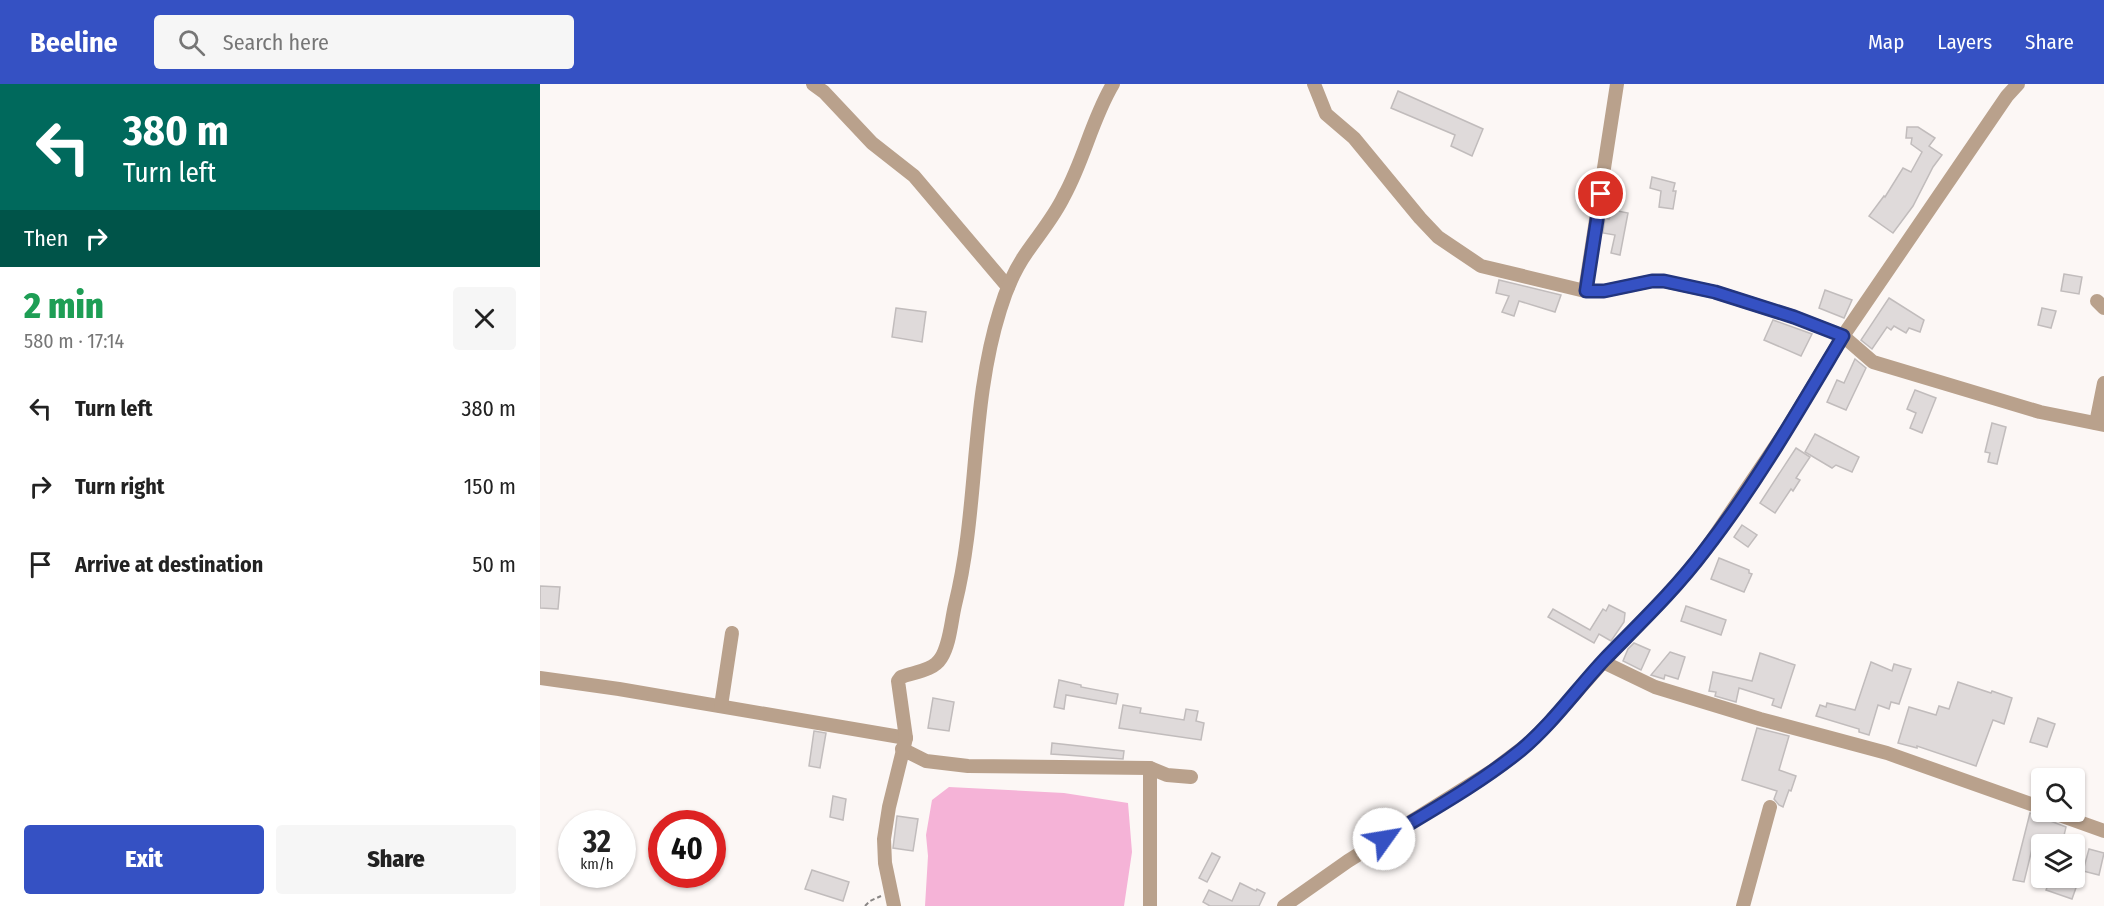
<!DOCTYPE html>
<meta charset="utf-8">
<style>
:root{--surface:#fff;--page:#f6f6f6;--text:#222;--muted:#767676;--accent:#3551c3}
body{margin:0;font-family:"Fira Sans Condensed",sans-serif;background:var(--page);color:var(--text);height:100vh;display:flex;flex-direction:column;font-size:22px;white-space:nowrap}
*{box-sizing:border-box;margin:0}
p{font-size:20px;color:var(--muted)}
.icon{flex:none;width:33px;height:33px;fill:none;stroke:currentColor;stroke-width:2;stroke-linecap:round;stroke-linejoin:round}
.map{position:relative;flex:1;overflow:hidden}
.sheet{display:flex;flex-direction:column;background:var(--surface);width:540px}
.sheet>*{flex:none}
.hud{background:#00695c;color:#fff;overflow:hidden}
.tools{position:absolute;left:1491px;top:684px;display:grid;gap:12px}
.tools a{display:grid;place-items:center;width:54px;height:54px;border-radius:6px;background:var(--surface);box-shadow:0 2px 4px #0004;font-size:30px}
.speed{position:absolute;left:18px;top:726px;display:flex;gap:12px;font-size:30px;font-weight:700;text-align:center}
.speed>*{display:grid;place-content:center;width:78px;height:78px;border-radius:50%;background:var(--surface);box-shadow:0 2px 4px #0004;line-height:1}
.speed small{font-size:15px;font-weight:400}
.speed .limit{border:9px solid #d22;background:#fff;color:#111}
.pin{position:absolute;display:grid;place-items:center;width:51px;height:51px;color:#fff;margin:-26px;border:3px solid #fff;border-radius:50%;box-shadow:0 2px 6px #0007}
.me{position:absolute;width:66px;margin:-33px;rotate:58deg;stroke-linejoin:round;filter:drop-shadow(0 0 4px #0008)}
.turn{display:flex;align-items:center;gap:21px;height:126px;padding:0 24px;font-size:27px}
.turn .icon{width:78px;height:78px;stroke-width:2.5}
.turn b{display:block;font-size:42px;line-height:51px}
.then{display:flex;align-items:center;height:57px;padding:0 24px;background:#0003;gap:12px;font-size:22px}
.round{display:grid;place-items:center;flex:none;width:63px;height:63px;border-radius:6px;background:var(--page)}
.summary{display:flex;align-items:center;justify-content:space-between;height:102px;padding:0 24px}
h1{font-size:36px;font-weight:800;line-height:45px;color:#1e9e55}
.button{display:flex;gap:12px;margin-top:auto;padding:12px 24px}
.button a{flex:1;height:69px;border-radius:6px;background:var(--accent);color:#fff;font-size:24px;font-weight:800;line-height:69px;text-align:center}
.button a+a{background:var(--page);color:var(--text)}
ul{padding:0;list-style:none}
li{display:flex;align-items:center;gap:18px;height:78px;padding:0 24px}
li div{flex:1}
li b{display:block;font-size:22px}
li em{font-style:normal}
header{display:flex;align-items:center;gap:36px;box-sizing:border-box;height:84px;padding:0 30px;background:var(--accent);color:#fff}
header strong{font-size:28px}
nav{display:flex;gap:33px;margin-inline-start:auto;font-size:21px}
.search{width:420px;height:54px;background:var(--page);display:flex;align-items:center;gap:15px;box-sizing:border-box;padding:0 21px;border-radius:6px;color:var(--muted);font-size:22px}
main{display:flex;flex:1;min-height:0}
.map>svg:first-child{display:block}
</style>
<header>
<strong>Beeline</strong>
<div class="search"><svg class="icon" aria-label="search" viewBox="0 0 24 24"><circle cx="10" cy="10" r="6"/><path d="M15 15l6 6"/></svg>Search here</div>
<nav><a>Map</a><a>Layers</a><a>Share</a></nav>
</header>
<main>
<section class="sheet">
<div class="hud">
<div class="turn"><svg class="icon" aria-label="left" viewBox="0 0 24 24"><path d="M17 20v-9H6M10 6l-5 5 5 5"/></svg><div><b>380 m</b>Turn left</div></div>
<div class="then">Then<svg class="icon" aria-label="right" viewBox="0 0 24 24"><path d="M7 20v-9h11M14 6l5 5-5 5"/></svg></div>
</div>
<div class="summary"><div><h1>2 min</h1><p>580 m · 17:14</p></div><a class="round"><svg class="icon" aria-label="close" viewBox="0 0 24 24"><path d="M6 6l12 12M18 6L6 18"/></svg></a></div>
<ul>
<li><svg class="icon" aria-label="left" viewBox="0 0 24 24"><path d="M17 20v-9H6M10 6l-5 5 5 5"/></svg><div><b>Turn left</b></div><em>380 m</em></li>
<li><svg class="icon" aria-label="right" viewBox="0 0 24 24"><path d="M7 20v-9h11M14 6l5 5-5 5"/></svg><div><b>Turn right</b></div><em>150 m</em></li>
<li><svg class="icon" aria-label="arrive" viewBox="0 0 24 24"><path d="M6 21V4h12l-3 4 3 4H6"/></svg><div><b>Arrive at destination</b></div><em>50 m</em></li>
</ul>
<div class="button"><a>Exit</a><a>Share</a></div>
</section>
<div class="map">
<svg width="1564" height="822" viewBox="0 0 1564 822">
<rect width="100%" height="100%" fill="#fcf7f5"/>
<polygon fill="#f5b3d7" points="409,703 524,709 588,719 592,768 584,822 385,822 388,772 386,751 392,716"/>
<g fill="#dfdada" stroke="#c1bcbc" stroke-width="1.5">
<polygon points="858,7 943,45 932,72 911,62 915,51 851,24"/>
<polygon points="1367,43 1378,43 1395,54 1389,62 1402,71 1393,83 1373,122 1353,149 1329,132 1344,112 1345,113 1363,84 1371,88 1382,68 1371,60 1372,54 1366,54"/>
<polygon points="1112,93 1135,99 1133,107 1136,107 1133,125 1119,123 1121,107 1110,104"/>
<polygon points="1073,126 1088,129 1080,171 1071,169 1075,151 1063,149 1065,134 1069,135"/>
<polygon points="1524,190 1542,193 1539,210 1521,207"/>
<polygon points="959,196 1021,211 1015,228 979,217 974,232 962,228 969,212 956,209"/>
<polygon points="1285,206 1312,216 1304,234 1279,224"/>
<polygon points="1349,214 1384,236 1380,248 1369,244 1366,249 1354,242 1351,246 1347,243 1332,265 1321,256"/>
<polygon points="356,224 386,228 382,258 352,253"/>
<polygon points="1502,224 1516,227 1511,244 1498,241"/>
<polygon points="1233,236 1272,250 1261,272 1224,256"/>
<polygon points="1315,275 1326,284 1306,326 1287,318 1297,296 1304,299"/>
<polygon points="1375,306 1396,314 1382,349 1370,344 1376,329 1367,325"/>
<polygon points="1452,339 1466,343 1457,380 1448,378 1450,369 1445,368"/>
<polygon points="1275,350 1319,373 1312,388 1296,381 1292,384 1265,368"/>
<polygon points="1256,364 1270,373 1256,394 1260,396 1253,407 1251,405 1235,429 1220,419"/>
<polygon points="1202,441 1217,451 1208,463 1194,453"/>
<polygon points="1179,474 1209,486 1209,489 1212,490 1204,508 1171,495"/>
<polygon points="0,502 20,503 18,525 0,524"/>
<polygon points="1069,521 1085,529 1084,538 1071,557 1059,550 1054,559 1008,533 1013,525 1050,546 1063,525 1066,527"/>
<polygon points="1146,522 1186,536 1181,551 1141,537"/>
<polygon points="1094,559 1110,566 1101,586 1083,577 1088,565"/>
<polygon points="1130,568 1145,573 1138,595 1125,591 1124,595 1111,591"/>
<polygon points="1220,569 1255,581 1241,624 1232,621 1234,615 1199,604 1196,618 1175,612 1176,608 1169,607 1173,588 1212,597"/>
<polygon points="1331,578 1352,587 1354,580 1371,585 1359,620 1351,618 1349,625 1338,621 1329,651 1319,648 1319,645 1276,632 1280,621 1286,623 1287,619 1315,626"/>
<polygon points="519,596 541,601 541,603 578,610 576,620 526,611 524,625 514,623"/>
<polygon points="1418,598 1451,609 1452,607 1472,614 1464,640 1453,636 1436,682 1377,662 1377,664 1358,659 1369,623 1396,631 1399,622 1409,625"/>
<polygon points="393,614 414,618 409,647 388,644"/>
<polygon points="583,621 601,624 600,629 644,636 646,625 658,627 656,637 664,639 661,656 579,644"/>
<polygon points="1498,634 1515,640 1507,663 1490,658"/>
<polygon points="1217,644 1249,652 1239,686 1256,692 1251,707 1249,706 1243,723 1239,721 1234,715 1237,707 1202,696"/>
<polygon points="274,647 286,649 280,684 269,682"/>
<polygon points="512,659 584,667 583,675 511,670"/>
<polygon points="293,712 306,715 303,736 290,733"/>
<polygon points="1490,729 1504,733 1508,736 1526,743 1522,760 1502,760 1502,767 1492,765 1484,798 1473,796"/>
<polygon points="357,732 378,735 373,767 353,764"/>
<polygon points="1549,765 1564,769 1559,791 1543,787"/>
<polygon points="672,769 680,773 667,798 659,794"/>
<polygon points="272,786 309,798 303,817 265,805"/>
<polygon points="1511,794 1537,801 1532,815 1506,806"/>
<polygon points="700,799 716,807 717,805 725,809 719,822 670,822 663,818 669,806 692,817"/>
</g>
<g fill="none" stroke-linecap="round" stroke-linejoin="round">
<polyline stroke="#898685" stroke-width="2" stroke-dasharray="4.5 3" stroke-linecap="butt" points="325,822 330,817 341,812"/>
<g stroke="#b9a18c" stroke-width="14">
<polyline points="273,0 284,8 332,59 374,92 468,203"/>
<polyline points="774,0 786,30 814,54 880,134 898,153 941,182 1045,207 1064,207 1112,197 1123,197 1175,208 1254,233 1303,252 1333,278 1500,328 1564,341"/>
<polyline points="1045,207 1077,0"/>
<polyline points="1557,217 1564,224"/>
<polyline points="1556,339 1564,299"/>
<polyline points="1063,578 1115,603 1220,635 1347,669 1502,724"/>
<polyline points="0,594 79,605 366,654"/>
<polyline points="181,622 192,549"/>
<polyline points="362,665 386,677 428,682 610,684 627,691 651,693"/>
<polyline points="610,684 610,822"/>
<polyline points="1511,728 1564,747"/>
<path d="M354,822l-9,-43 -1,-24 5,-32 17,-69 -8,-57 3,-4c13,-5 32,-6 40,-19 9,-14 10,-36 14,-53 24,-96 15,-200 45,-295 6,-20 15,-41 27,-58 13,-19 27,-35 37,-56 20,-36 28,-77 49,-112"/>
<polyline points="744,822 808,777 952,687 989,659 1010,638 1063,578 1134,504 1166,465 1245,348 1303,252 1467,12 1478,0"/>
<polyline points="1203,822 1230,723"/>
</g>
</g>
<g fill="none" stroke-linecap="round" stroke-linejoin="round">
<g stroke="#22357f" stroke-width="15">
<path id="route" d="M844,755c46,-28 95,-55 137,-89 31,-26 55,-60 83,-90 35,-36 71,-70 101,-110 52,-67 95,-142 138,-214l-49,-19 -79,-25 -51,-11h-12l-48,10h-18l15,-97"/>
</g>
<use href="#route" stroke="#3551c3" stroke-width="10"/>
</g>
</svg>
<div class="tools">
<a><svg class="icon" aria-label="search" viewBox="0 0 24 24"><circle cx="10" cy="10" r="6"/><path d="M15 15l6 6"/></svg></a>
<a><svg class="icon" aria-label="layers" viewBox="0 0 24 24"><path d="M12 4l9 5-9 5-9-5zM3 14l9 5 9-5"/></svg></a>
</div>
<div class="speed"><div>32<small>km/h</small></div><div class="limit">40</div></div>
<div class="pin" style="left:1061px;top:110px;background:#d93025"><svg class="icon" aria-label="arrive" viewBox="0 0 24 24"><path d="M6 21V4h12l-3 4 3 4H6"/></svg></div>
<svg class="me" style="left:844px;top:755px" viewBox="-20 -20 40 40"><circle r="19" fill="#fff"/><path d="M0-13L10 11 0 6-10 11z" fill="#3551c3"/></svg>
</div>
</main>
